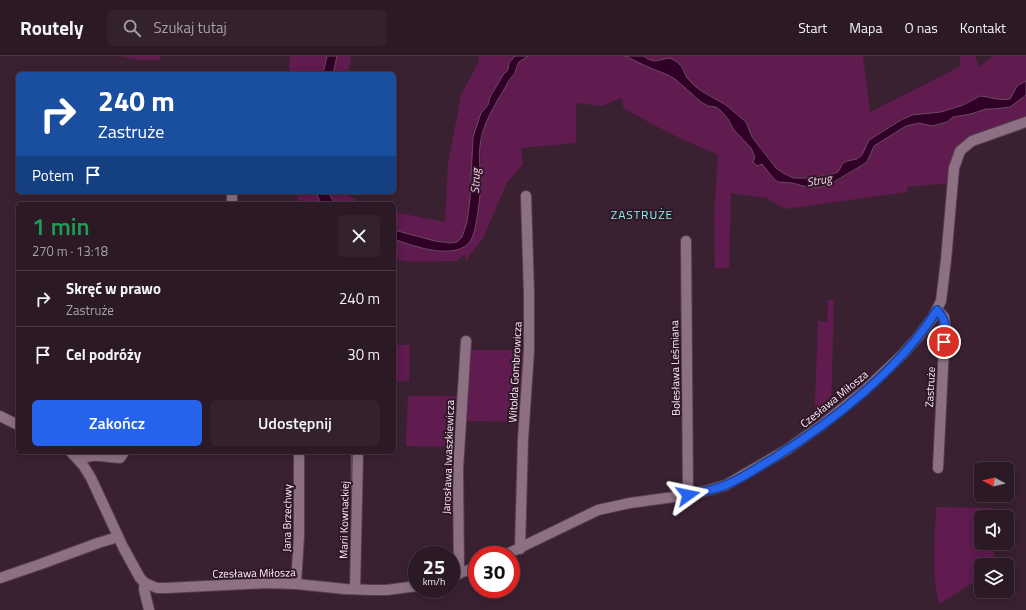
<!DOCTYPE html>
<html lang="pl">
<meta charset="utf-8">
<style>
:root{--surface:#2b1926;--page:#33222e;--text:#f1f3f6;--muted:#a6a0a7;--line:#473843;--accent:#2563eb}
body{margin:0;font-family:"Titillium Web",sans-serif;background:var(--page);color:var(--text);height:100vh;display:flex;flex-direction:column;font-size:15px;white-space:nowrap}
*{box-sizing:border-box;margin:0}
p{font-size:13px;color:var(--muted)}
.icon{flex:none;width:22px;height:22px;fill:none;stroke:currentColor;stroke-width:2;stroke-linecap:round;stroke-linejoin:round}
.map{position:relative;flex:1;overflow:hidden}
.side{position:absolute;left:16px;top:146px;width:380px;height:252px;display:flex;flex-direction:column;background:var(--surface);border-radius:6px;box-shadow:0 2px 10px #0003,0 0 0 1px var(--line)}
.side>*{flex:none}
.hud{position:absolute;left:16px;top:16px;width:380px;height:122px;border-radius:6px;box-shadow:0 2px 10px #0003,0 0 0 1px var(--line);background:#1a4fa0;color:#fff;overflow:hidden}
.needle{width:26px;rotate:277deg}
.tools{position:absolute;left:974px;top:406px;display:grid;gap:8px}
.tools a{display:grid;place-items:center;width:40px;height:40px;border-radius:6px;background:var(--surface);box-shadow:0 2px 10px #0003,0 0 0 1px var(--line);font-size:20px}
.speed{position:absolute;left:408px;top:490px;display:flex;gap:8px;font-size:20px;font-weight:700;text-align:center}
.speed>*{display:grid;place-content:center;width:52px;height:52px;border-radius:50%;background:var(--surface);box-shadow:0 2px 10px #0003,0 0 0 1px var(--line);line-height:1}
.speed small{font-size:10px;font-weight:400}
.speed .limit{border:6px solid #d22;background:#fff;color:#111}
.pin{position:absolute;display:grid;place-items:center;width:34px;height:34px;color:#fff;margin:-17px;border:2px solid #fff;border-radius:50%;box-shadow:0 1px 4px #0007}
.me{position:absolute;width:44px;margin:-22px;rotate:78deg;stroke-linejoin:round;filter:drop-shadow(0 0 3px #0008)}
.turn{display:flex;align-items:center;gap:14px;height:84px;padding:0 16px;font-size:18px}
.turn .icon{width:52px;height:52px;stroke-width:2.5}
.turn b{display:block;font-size:28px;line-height:34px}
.then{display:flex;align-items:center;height:38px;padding:0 16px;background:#0003;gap:8px;font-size:15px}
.round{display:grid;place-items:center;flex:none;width:42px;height:42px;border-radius:6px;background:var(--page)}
.head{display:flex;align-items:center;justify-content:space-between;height:68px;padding:0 16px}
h1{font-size:24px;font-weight:600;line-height:30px;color:#1e9e55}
.button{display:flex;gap:8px;margin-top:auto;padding:8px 16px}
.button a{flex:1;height:46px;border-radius:6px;background:var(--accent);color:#fff;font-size:16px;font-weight:600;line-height:46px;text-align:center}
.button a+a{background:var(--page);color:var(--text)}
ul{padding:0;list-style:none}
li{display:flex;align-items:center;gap:12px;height:56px;padding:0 16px;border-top:1px solid var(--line)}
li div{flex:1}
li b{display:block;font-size:15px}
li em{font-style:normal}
header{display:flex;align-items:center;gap:24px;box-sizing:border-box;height:56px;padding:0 20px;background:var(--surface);border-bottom:1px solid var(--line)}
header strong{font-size:19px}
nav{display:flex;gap:22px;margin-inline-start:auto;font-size:14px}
.search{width:280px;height:36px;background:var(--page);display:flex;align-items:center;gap:10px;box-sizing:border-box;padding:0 14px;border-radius:6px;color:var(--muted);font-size:15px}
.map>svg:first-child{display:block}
</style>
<header>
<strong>Routely</strong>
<div class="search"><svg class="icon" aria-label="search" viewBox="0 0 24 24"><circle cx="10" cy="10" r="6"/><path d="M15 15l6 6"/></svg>Szukaj tutaj</div>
<nav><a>Start</a><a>Mapa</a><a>O nas</a><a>Kontakt</a></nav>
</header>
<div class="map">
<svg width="1026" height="554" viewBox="0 0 1026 554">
<rect width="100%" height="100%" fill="#392132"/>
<g fill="#601b4f">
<polygon points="120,0 162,0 158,4 141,4"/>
<polygon points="290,0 327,0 323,18 289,18"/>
<polygon points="337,0 351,0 348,18 333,18"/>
<polygon points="479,0 515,0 509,7 508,14 503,19 490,41 488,49 483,56 473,81 470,143 467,166 462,181 457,186 450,187 435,185 394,174 394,156 445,166 448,108 461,39 479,5"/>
<path d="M528,0h97l23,11 20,8 7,4 26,23 7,4 8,1 5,4 7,8 2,6 22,23 3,9 13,14 6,8 30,8 7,1 16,-2 16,-8 24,-16 7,-16 32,-20 13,-3 13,3 15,-4 6,-5 18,-3 15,-5h7l17,-2 16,-12v24l-67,28 -6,8 -3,28 -43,4 1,5 -123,17 -19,-11 -35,-5 -2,75h-14l-1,-53 4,-60c-31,-13 -60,-27 -89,-44l-5,-2 -3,-11 -20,8 -25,-3v40l-55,5 2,16 -16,19 -24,55 -17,22 -1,-6 -8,7 -44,1 -19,-3v-20l29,9 31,3 9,-4 7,-6 4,-8 5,-31 2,-20 -1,-35 6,-25 20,-37 9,-13 4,-10z"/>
<path d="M644,0h219l7,56 91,-46 -2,-10h16l4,11 15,-11h32v25c-9,4 -11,11 -16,18l-7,1 -11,-1 -6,-2 -11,1 -12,7 -22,7 -29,3 -11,4 -32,21 -7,15 -5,4 -14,4 -5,9 -8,3 -24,3h-13l-10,-5 -7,-5 -24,-31 -7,-15 -27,-22 -22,-13 -9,-9 -5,-11c-6,-2 -12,-6 -19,-7 -8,-3 -9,4 -19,-4z"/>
<polygon points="296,136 316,136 321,148 299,148"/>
<polygon points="328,136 343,136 363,148 335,148"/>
<polygon points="828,244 834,244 831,354 814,367 818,265 827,266"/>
<polygon points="394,289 410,289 409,325 394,326"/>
<polygon points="469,294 528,294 524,366 466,365"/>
<polygon points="408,340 461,340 457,391 406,390"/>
<path d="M936,451l57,1 -1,9h-11v26h12l2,22h-14v13l-42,26c-8,-31 -4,-65 -3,-97z"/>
</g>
<g fill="#310026" stroke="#6e4865">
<polygon points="327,0 337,0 333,18 323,18"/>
<path d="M515,0h13l-9,6c-2,3 -3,7 -4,11 -3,4 -7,8 -9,13 -11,19 -24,38 -26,60 -2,13 1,25 1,37 -1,13 -4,46 -10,57 -13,22 -59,6 -77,-1v-9l41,11 15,2 7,-1 5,-5 5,-15 3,-23 3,-62 8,-24 7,-8 2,-8 13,-22 5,-5 1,-7z"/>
<path d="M625,0h19l4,3 6,2 16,-3 7,4 5,5 5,11 9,9 7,5 23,13 20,17 6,15 24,31 7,5 10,5h13l24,-3 8,-3 5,-9 4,-2 10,-2 5,-4 7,-15 32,-20 11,-5 29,-3 22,-7 17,-9c11,1 19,5 30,3l7,-13 9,-5v14l-16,12 -17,2h-7l-15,5 -18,3 -6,5 -15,4 -13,-3 -13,3 -32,20 -7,16 -3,2 -37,22 -16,2 -19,-5 -14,-1 -4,-3 -12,-15 -5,2 -4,-4 2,-5 -4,-9 -17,-18 -6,-11 -7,-8 -5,-4 -8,-1 -7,-4 -26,-23 -7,-4 -20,-8z"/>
<polygon points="316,136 328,136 335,148 321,148"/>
</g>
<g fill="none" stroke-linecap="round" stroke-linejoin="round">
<polyline stroke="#6e4865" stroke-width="2.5" points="352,453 352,396"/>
<g stroke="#55404f" stroke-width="12">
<g id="minor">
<polyline points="232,148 232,136"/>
<polyline points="686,185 688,439"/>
<polyline points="937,254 944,261 945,270 938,412"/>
<polyline points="0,360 18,369"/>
<polyline points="71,396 83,409 91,422 123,491 140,522 145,527 157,532 166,532 267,527 296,528 345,533 372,534 387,534 417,530"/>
<path d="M79,404c12,-8 27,-2 41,-2l4,-6"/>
<polyline points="520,493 523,383 529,295 529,238 526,140"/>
<polyline points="505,499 598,454 630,447 688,439 709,434 726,429 788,393 823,368 864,335 902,299 918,281 933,261 941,245 946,204 954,112 960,95 972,85 1026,66"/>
<polyline points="459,518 458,413 466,285"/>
<polyline points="451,520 477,511"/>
<polyline points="0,522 41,508 98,487 118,481"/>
<polyline points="145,527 144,533 149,554"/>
<polyline points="296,528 299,480 299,396"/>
<polyline points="355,533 358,396"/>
</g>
</g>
<use href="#minor" stroke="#8e7084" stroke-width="10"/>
</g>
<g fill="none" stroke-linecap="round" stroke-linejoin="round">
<g stroke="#184099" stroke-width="10">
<path id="route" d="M688,439c13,-3 26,-5 38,-10 17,-7 32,-18 48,-27 58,-36 126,-89 163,-148 10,11 8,17 7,32"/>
</g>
<use href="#route" stroke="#2563eb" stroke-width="7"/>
</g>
<g text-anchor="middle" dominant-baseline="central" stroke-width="4" stroke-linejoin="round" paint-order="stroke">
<g font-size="11" fill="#fef0f9" stroke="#2f1728">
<text transform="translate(675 312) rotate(-91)">Bolesława Leśmiana</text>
<text transform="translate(515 316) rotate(-87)">Witolda Gombrowicza</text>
<text transform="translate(930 331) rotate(-87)">Zastruże</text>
<text transform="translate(834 343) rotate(-39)">Czesława Miłosza</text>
<text transform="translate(448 401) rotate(-88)">Jarosława Iwaszkiewicza</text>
<text transform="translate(287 462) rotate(-89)">Jana Brzechwy</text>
<text transform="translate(344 464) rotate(-89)">Marii Kownackiej</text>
<text transform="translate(254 517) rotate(-1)">Czesława Miłosza</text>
</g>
<g font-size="12" font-style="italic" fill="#f8cdea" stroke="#2f1728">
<text transform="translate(819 124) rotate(-10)">Strug</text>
<text transform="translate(475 125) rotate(-88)">Strug</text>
</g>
<g font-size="12" letter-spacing="1" fill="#88f3ea" stroke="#2f1728">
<text x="642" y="158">ZASTRUŻE</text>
</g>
</g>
</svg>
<div class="tools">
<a><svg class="needle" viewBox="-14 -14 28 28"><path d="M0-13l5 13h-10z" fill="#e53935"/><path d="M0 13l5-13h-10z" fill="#a6a0a7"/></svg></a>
<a><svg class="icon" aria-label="sound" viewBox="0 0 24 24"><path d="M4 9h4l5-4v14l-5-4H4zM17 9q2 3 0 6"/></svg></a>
<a><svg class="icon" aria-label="layers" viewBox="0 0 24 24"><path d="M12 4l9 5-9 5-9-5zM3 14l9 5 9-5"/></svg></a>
</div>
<div class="speed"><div>25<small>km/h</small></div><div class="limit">30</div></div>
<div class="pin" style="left:944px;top:286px;background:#d93025"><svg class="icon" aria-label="arrive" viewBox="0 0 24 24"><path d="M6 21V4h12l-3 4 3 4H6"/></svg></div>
<svg class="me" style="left:688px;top:439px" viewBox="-20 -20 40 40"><path d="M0-17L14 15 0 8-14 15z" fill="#2563eb" stroke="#fff" stroke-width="4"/></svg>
<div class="hud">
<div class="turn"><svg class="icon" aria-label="right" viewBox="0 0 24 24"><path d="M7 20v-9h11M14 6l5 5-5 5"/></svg><div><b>240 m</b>Zastruże</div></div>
<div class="then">Potem<svg class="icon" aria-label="arrive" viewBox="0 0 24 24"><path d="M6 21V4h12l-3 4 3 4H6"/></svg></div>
</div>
<section class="side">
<div class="head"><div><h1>1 min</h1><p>270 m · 13:18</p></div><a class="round"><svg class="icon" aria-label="close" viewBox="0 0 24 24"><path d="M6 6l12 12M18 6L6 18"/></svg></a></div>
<ul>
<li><svg class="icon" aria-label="right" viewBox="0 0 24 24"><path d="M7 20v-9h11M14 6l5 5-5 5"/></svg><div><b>Skręć w prawo</b><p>Zastruże</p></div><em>240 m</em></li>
<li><svg class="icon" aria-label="arrive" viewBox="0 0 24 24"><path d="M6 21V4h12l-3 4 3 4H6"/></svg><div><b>Cel podróży</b></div><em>30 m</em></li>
</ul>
<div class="button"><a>Zakończ</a><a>Udostępnij</a></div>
</section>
</div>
